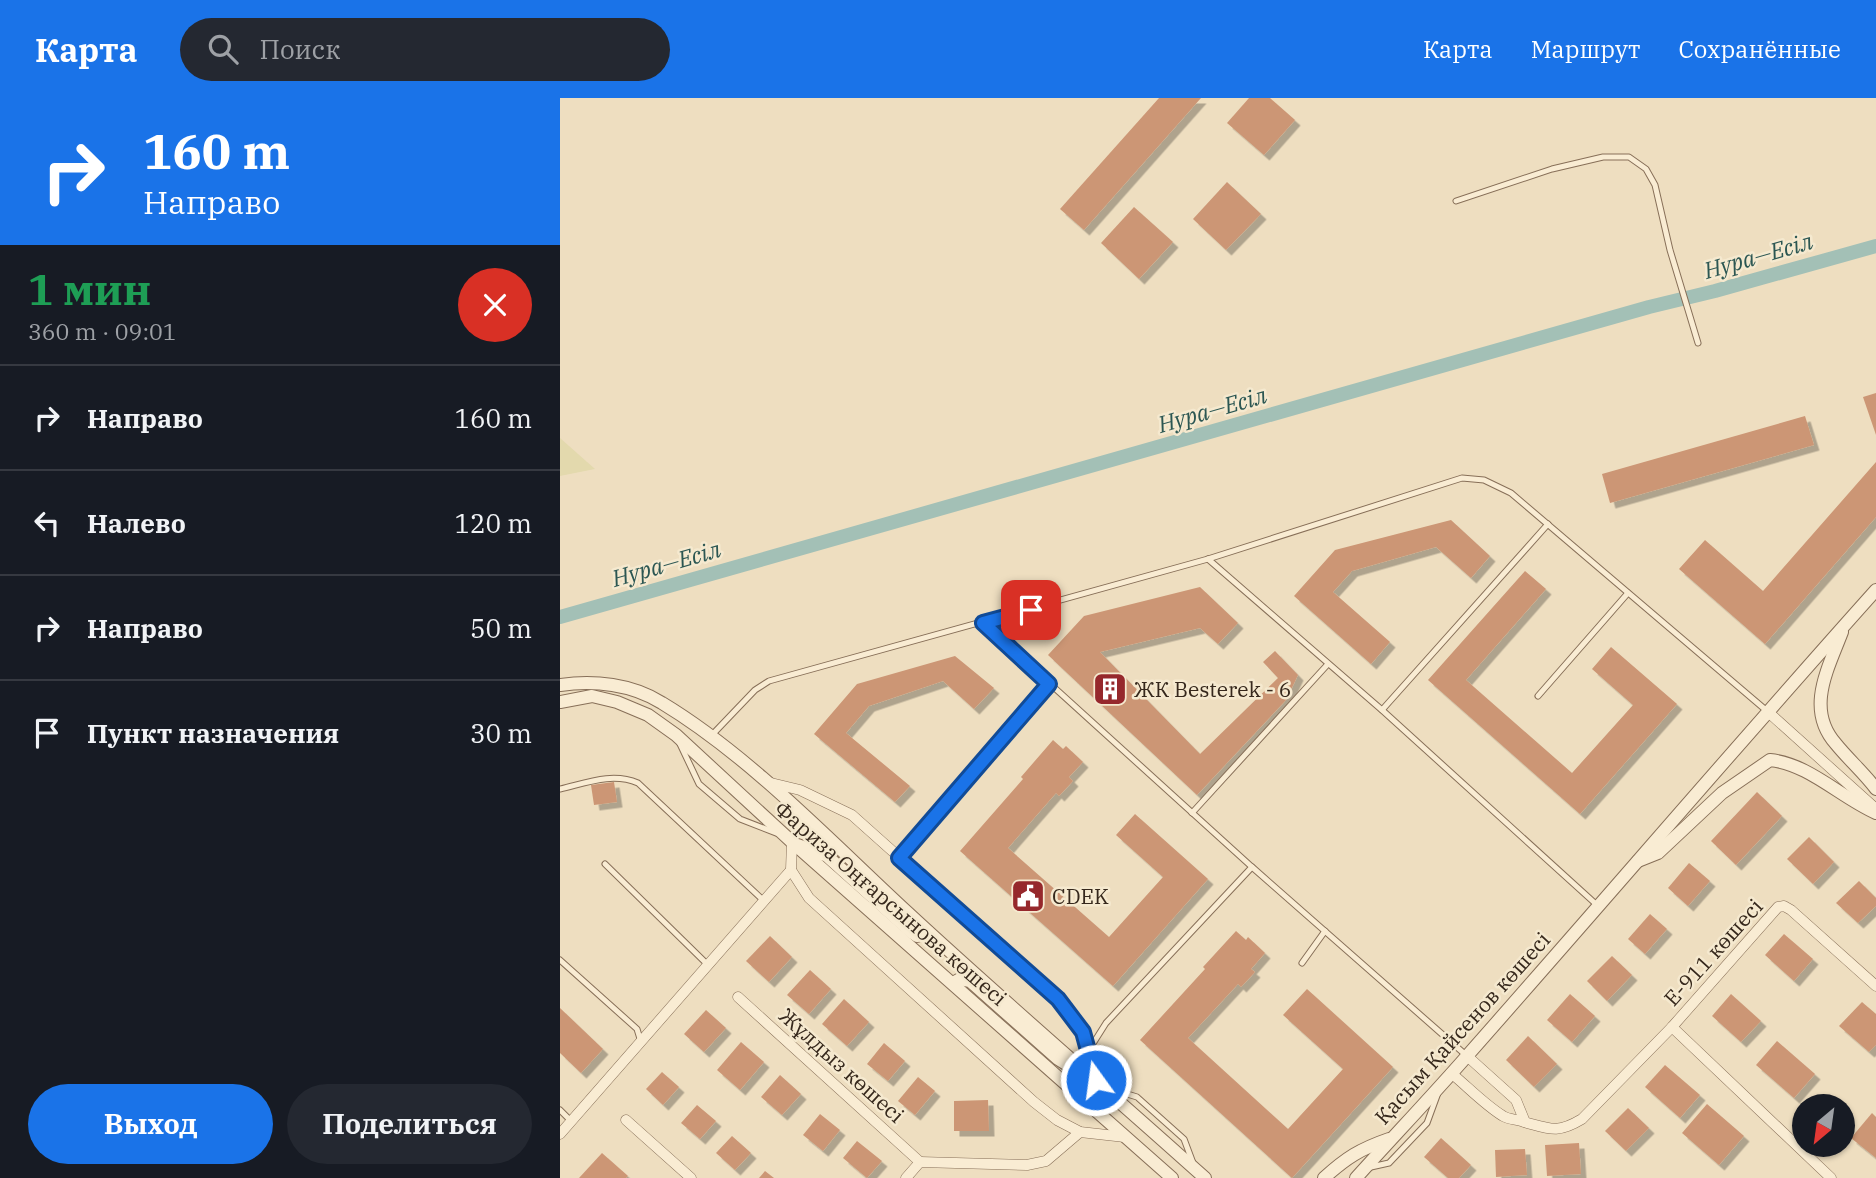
<!DOCTYPE html>
<html lang="ru">
<meta charset="utf-8">
<style>
:root{--surface:#171b24;--page:#242831;--text:#f1f3f6;--muted:#9ea1a6;--line:#363941;--accent:#1a73e8}
body{margin:0;font-family:"IBM Plex Serif",serif;background:var(--page);color:var(--text);height:100vh;display:flex;flex-direction:column;font-size:26px;white-space:nowrap}
*{box-sizing:border-box;margin:0}
p{font-size:23px;color:var(--muted)}
.icon{flex:none;width:38px;height:38px;fill:none;stroke:currentColor;stroke-width:2;stroke-linecap:round;stroke-linejoin:round}
.map{position:relative;flex:1;overflow:hidden}
.panel{display:flex;flex-direction:column;background:var(--surface);width:560px}
.panel>*{flex:none}
.guide{background:#1a73e8;color:#fff;overflow:hidden}
.needle{width:46px;rotate:209deg}
.controls{position:absolute;left:1232px;top:996px;display:grid;gap:14px}
.controls a{display:grid;place-items:center;width:63px;height:63px;border-radius:50%;background:var(--surface);box-shadow:0 2px 5px #0004;font-size:35px}
.pin{position:absolute;display:grid;place-items:center;width:60px;height:60px;color:#fff;margin:-30px;border-radius:14px;box-shadow:0 4px 10px #0006}
.me{position:absolute;width:77px;margin:-38px;rotate:346deg;stroke-linejoin:round;filter:drop-shadow(0 0 5px #0008)}
.turn{display:flex;align-items:center;gap:24px;height:147px;padding:0 28px;font-size:32px}
.turn .icon{width:91px;height:91px;stroke-width:2.5}
.turn b{display:block;font-size:49px;line-height:60px}
.round{display:grid;place-items:center;flex:none;width:74px;height:74px;border-radius:37px;background:var(--page)}
.overview{display:flex;align-items:center;justify-content:space-between;height:119px;padding:0 28px}
h1{font-size:42px;font-weight:700;line-height:52px;color:#1e9e55}
.cta{display:flex;gap:14px;margin-top:auto;padding:14px 28px}
.cta a{flex:1;height:80px;border-radius:42px;background:var(--accent);color:#fff;font-size:28px;font-weight:700;line-height:80px;text-align:center}
.cta a+a{background:var(--page);color:var(--text)}
ul{padding:0;list-style:none}
li{display:flex;align-items:center;gap:21px;height:105px;padding:0 28px;border-top:2px solid var(--line)}
li div{flex:1}
li b{display:block;font-size:26px}
li em{font-style:normal}
header{display:flex;align-items:center;gap:42px;box-sizing:border-box;height:98px;padding:0 35px;background:var(--accent);color:#fff}
header strong{font-size:33px}
nav{display:flex;gap:38px;margin-inline-start:auto;font-size:24px}
.search{width:490px;height:63px;background:var(--page);display:flex;align-items:center;gap:18px;box-sizing:border-box;padding:0 24px;border-radius:38px;color:var(--muted);font-size:26px}
main{display:flex;flex:1;min-height:0}
.map>svg:first-child{display:block}
</style>
<header>
<strong>Карта</strong>
<div class="search"><svg class="icon" aria-label="search" viewBox="0 0 24 24"><circle cx="10" cy="10" r="6"/><path d="M15 15l6 6"/></svg>Поиск</div>
<nav><a>Карта</a><a>Маршрут</a><a>Сохранённые</a></nav>
</header>
<main>
<section class="panel">
<div class="guide">
<div class="turn"><svg class="icon" aria-label="right" viewBox="0 0 24 24"><path d="M7 20v-9h11M14 6l5 5-5 5"/></svg><div><b>160 m</b>Направо</div></div>
</div>
<div class="overview"><div><h1>1 мин</h1><p>360 m · 09:01</p></div><a class="round" style="background:#d93025;color:#fff"><svg class="icon" aria-label="close" viewBox="0 0 24 24"><path d="M6 6l12 12M18 6L6 18"/></svg></a></div>
<ul>
<li><svg class="icon" aria-label="right" viewBox="0 0 24 24"><path d="M7 20v-9h11M14 6l5 5-5 5"/></svg><div><b>Направо</b></div><em>160 m</em></li>
<li><svg class="icon" aria-label="left" viewBox="0 0 24 24"><path d="M17 20v-9H6M10 6l-5 5 5 5"/></svg><div><b>Налево</b></div><em>120 m</em></li>
<li><svg class="icon" aria-label="right" viewBox="0 0 24 24"><path d="M7 20v-9h11M14 6l5 5-5 5"/></svg><div><b>Направо</b></div><em>50 m</em></li>
<li><svg class="icon" aria-label="arrive" viewBox="0 0 24 24"><path d="M6 21V4h12l-3 4 3 4H6"/></svg><div><b>Пункт назначения</b></div><em>30 m</em></li>
</ul>
<div class="cta"><a>Выход</a><a>Поделиться</a></div>
</section>
<div class="map">
<svg width="1316" height="1080" viewBox="0 0 1316 1080">
<defs>
<filter id="shadow"><feDropShadow dx="5.5" dy="5.5" stdDeviation="0" flood-color="#0004"/></filter>
</defs>
<rect width="100%" height="100%" fill="#eedec0"/>
<polygon fill="#e3d9ad" points="0,340 35,371 0,378"/>
<g fill="none" stroke-linecap="round" stroke-linejoin="round">
<polyline stroke="#a3c0b6" stroke-width="14" points="0,519 1089,209 1155,193 1316,148"/>
</g>
<g fill="#cc9675" filter="url(#shadow)">
<polygon points="599,0 641,0 524,132 500,111"/>
<polygon points="689,0 710,0 735,22 704,57 667,25"/>
<polygon points="667,84 701,116 666,152 633,121"/>
<polygon points="574,109 613,144 579,181 541,145"/>
<polygon points="1316,295 1316,337 1303,299"/>
<polygon points="1245,318 1254,347 1050,405 1042,376"/>
<polygon points="1316,364 1316,419 1205,546 1119,471 1145,442 1203,493"/>
<polygon points="891,422 930,458 911,480 876,449 792,473 773,494 830,544 811,566 734,498 775,452"/>
<polygon points="965,473 986,491 906,582 1012,675 1073,607 1032,571 1051,549 1117,606 1020,716 868,582"/>
<polygon points="640,489 678,525 658,546 640,530 540,554 640,656 718,580 703,564 715,553 738,577 726,602 637,697 488,557 524,518"/>
<polygon points="395,558 434,590 414,611 383,583 309,608 286,635 350,688 335,704 254,636 297,586"/>
<polygon points="493,642 503,651 506,648 523,664 509,679 513,683 499,698 496,695 448,750 549,839 603,779 556,737 575,716 648,781 553,888 400,753 463,681 461,679"/>
<polygon points="54,684 57,704 34,707 31,687"/>
<polygon points="1197,694 1222,718 1176,767 1151,743"/>
<polygon points="1249,739 1274,764 1253,786 1227,761"/>
<polygon points="1129,765 1150,783 1128,808 1108,790"/>
<polygon points="1299,783 1316,800 1316,808 1298,825 1276,805"/>
<polygon points="1090,816 1107,831 1085,856 1068,841"/>
<polygon points="676,833 686,842 688,839 705,855 691,871 695,874 681,889 678,886 628,940 728,1031 783,971 723,917 747,891 833,969 732,1080 580,942 645,871 643,869"/>
<polygon points="1224,836 1253,861 1234,883 1205,857"/>
<polygon points="210,838 232,859 209,884 186,863"/>
<polygon points="1052,858 1072,877 1047,903 1027,883"/>
<polygon points="250,872 271,891 249,916 227,897"/>
<polygon points="1010,896 1035,918 1012,944 987,922"/>
<polygon points="1171,896 1201,923 1181,944 1152,918"/>
<polygon points="284,901 309,924 287,948 262,926"/>
<polygon points="1302,904 1316,916 1316,947 1309,954 1279,928"/>
<polygon points="0,910 43,951 21,975 0,955"/>
<polygon points="146,912 166,930 144,954 124,936"/>
<polygon points="968,938 997,966 974,989 946,962"/>
<polygon points="1217,943 1255,976 1234,1000 1196,967"/>
<polygon points="181,944 204,964 180,992 157,972"/>
<polygon points="324,945 345,963 328,983 307,966"/>
<polygon points="1105,967 1140,997 1120,1020 1085,989"/>
<polygon points="102,974 119,989 103,1007 86,991"/>
<polygon points="220,977 241,996 222,1017 201,999"/>
<polygon points="358,979 375,993 355,1017 338,1003"/>
<polygon points="428,1002 429,1033 394,1033 394,1003"/>
<polygon points="1147,1006 1184,1038 1159,1067 1122,1035"/>
<polygon points="137,1007 156,1023 140,1041 121,1025"/>
<polygon points="1068,1010 1089,1030 1066,1053 1045,1033"/>
<polygon points="1312,1015 1316,1019 1316,1060 1291,1040"/>
<polygon points="260,1016 280,1032 263,1053 243,1037"/>
<polygon points="172,1038 191,1055 175,1072 156,1055"/>
<polygon points="881,1040 911,1067 899,1080 888,1080 864,1059"/>
<polygon points="297,1043 322,1063 307,1080 283,1060"/>
<polygon points="1019,1045 1021,1076 987,1078 985,1047"/>
<polygon points="965,1051 967,1077 936,1079 935,1052"/>
<polygon points="42,1055 68,1078 66,1080 19,1080"/>
<polygon points="205,1073 214,1080 199,1080"/>
</g>
<g fill="none" stroke-linecap="round" stroke-linejoin="round">
<g stroke="#876f58" stroke-width="7">
<g id="service">
<polyline points="896,103 992,71 1043,59 1069,59 1086,71 1095,87 1110,152 1138,245"/>
<polyline points="648,461 822,612 1037,807"/>
<polyline points="423,525 692,769"/>
<polyline points="978,598 1068,495"/>
<polyline points="822,612 988,426"/>
<polyline points="151,638 195,592 209,583 648,461 902,380 924,382 951,395 1207,613"/>
<polyline points="120,646 139,686 180,721 216,735"/>
<path d="M0,691c26,-6 52,-17 78,-6l126,118"/>
<polyline points="632,715 768,566"/>
<polyline points="339,759 489,586"/>
<polyline points="45,766 148,867"/>
<polyline points="0,862 77,931 81,944"/>
<polyline points="742,865 765,833"/>
<polyline points="529,952 546,925 692,769 907,958"/>
<polyline points="551,991 577,999 624,1041 633,1065"/>
<polyline points="0,1012 11,1023"/>
<polyline points="811,1069 829,1065 867,1025 878,995"/>
</g>
</g>
<g stroke="#876f58" stroke-width="11">
<g id="minor">
<polyline points="1207,613 1316,711"/>
<polyline points="211,685 240,692 292,717 498,901 523,934 536,982"/>
<polyline points="232,744 231,772 249,800 474,1004 497,1022 520,1034 565,1039"/>
<polyline points="178,899 360,1064"/>
<polyline points="1112,929 1271,1080"/>
<polyline points="907,958 956,1002 965,1024"/>
<path d="M891,975c17,14 34,32 52,43 6,4 15,3 21,6 26,7 33,12 58,-3l90,-92 106,-120 6,-1 7,4 85,76"/>
<polyline points="66,1022 131,1080"/>
<polyline points="0,1036 231,772"/>
<polyline points="346,1080 360,1064 467,1067 486,1063 520,1034"/>
</g>
</g>
<g stroke="#876f58" stroke-width="14">
<g id="tertiary">
<path d="M1282,534c-14,37 -37,77 -6,112 13,16 28,29 40,45"/>
<path d="M0,587c34,-5 72,-1 102,18 88,53 170,140 246,210 97,90 198,176 297,265"/>
<polyline points="0,604 32,598 57,604 88,617 116,637 232,744 612,1080"/>
<polyline points="238,747 267,758 351,834 357,838 368,834"/>
<path d="M1078,763l20,-8 64,-60 48,-33c39,4 70,37 106,53"/>
<polyline points="393,885 400,881 410,883 498,961 517,973"/>
<path d="M764,1080c22,-20 36,-29 65,-39"/>
<path d="M796,1080c37,-41 75,-81 111,-122 137,-155 271,-312 409,-466"/>
</g>
</g>
<use href="#service" stroke="#f9ecd3" stroke-width="5"/>
<use href="#minor" stroke="#f9ecd3" stroke-width="10"/>
<use href="#tertiary" stroke="#f9ecd3" stroke-width="12"/>
</g>
<g fill="none" stroke-linecap="round" stroke-linejoin="round">
<g stroke="#114b97" stroke-width="18">
<polyline id="route" points="471,512 423,525 489,586 339,760 498,901 523,934 536,982"/>
</g>
<use href="#route" stroke="#1a73e8" stroke-width="12"/>
</g>
<defs>
<g id="building-square" transform="scale(1.75)"><rect x="-9" y="-9" width="18" height="18" rx="4" fill="#96282c" stroke="#f5e9cf"/><path d="M-4-6H4V6H1V3H-1V6H-4ZM-2.5-4.3h1.7v1.8h-1.7ZM.8-4.3h1.7v1.8H.8ZM-2.5-1h1.7V.8h-1.7ZM.8-1h1.7V.8H.8Z" fill="#fff"/></g>
<g id="civic-square" transform="scale(1.75)"><rect x="-9" y="-9" width="18" height="18" rx="4" fill="#96282c" stroke="#f5e9cf"/><path d="M-.6-6.5H3V-4.5H.6V-3L4-1V1h2V6H-6V1h2V-1L-.6-3ZM-1.2 2.5V6h2.4V2.5Z" fill="#fff"/></g>
</defs>
<g fill-rule="evenodd">
<use href="#building-square" x="550" y="591"/>
<use href="#civic-square" x="468" y="798"/>
</g>
<g text-anchor="middle" dominant-baseline="central" stroke-width="5" stroke-linejoin="round" paint-order="stroke">
<g font-size="21" fill="#36281c" stroke="#f5e9cf" text-anchor="start">
<text x="574" y="591">ЖК Besterek - 6</text>
<text x="492" y="798">CDEK</text>
</g>
<g font-size="21" fill="#36281c" stroke="#f5e9cf">
<text transform="translate(331 805) rotate(41)">Фариза Оңғарсынова көшесі</text>
<text transform="translate(1153 854) rotate(-48)">Е-911 көшесі</text>
<text transform="translate(902 930) rotate(-48)">Қасым Қайсенов көшесі</text>
<text transform="translate(282 967) rotate(42)">Жұлдыз көшесі</text>
</g>
<g font-size="23" font-style="italic" fill="#2b5652" stroke="#f5e9cf">
<text transform="translate(1198 157) rotate(-16)">Нура—Есіл</text>
<text transform="translate(652 311) rotate(-16)">Нура—Есіл</text>
<text transform="translate(106 465) rotate(-16)">Нура—Есіл</text>
</g>
</g>
</svg>
<div class="controls">
<a><svg class="needle" viewBox="-14 -14 28 28"><path d="M0-13l5 13h-10z" fill="#e53935"/><path d="M0 13l5-13h-10z" fill="#9ea1a6"/></svg></a>
</div>
<div class="pin" style="left:471px;top:512px;background:#d93025"><svg class="icon" aria-label="arrive" viewBox="0 0 24 24"><path d="M6 21V4h12l-3 4 3 4H6"/></svg></div>
<svg class="me" style="left:536px;top:982px" viewBox="-20 -20 40 40"><circle r="17" fill="#1a73e8" stroke="#fff" stroke-width="3"/><path d="M0-11L8 9 0 5-8 9z" fill="#fff"/></svg>
</div>
</main>
